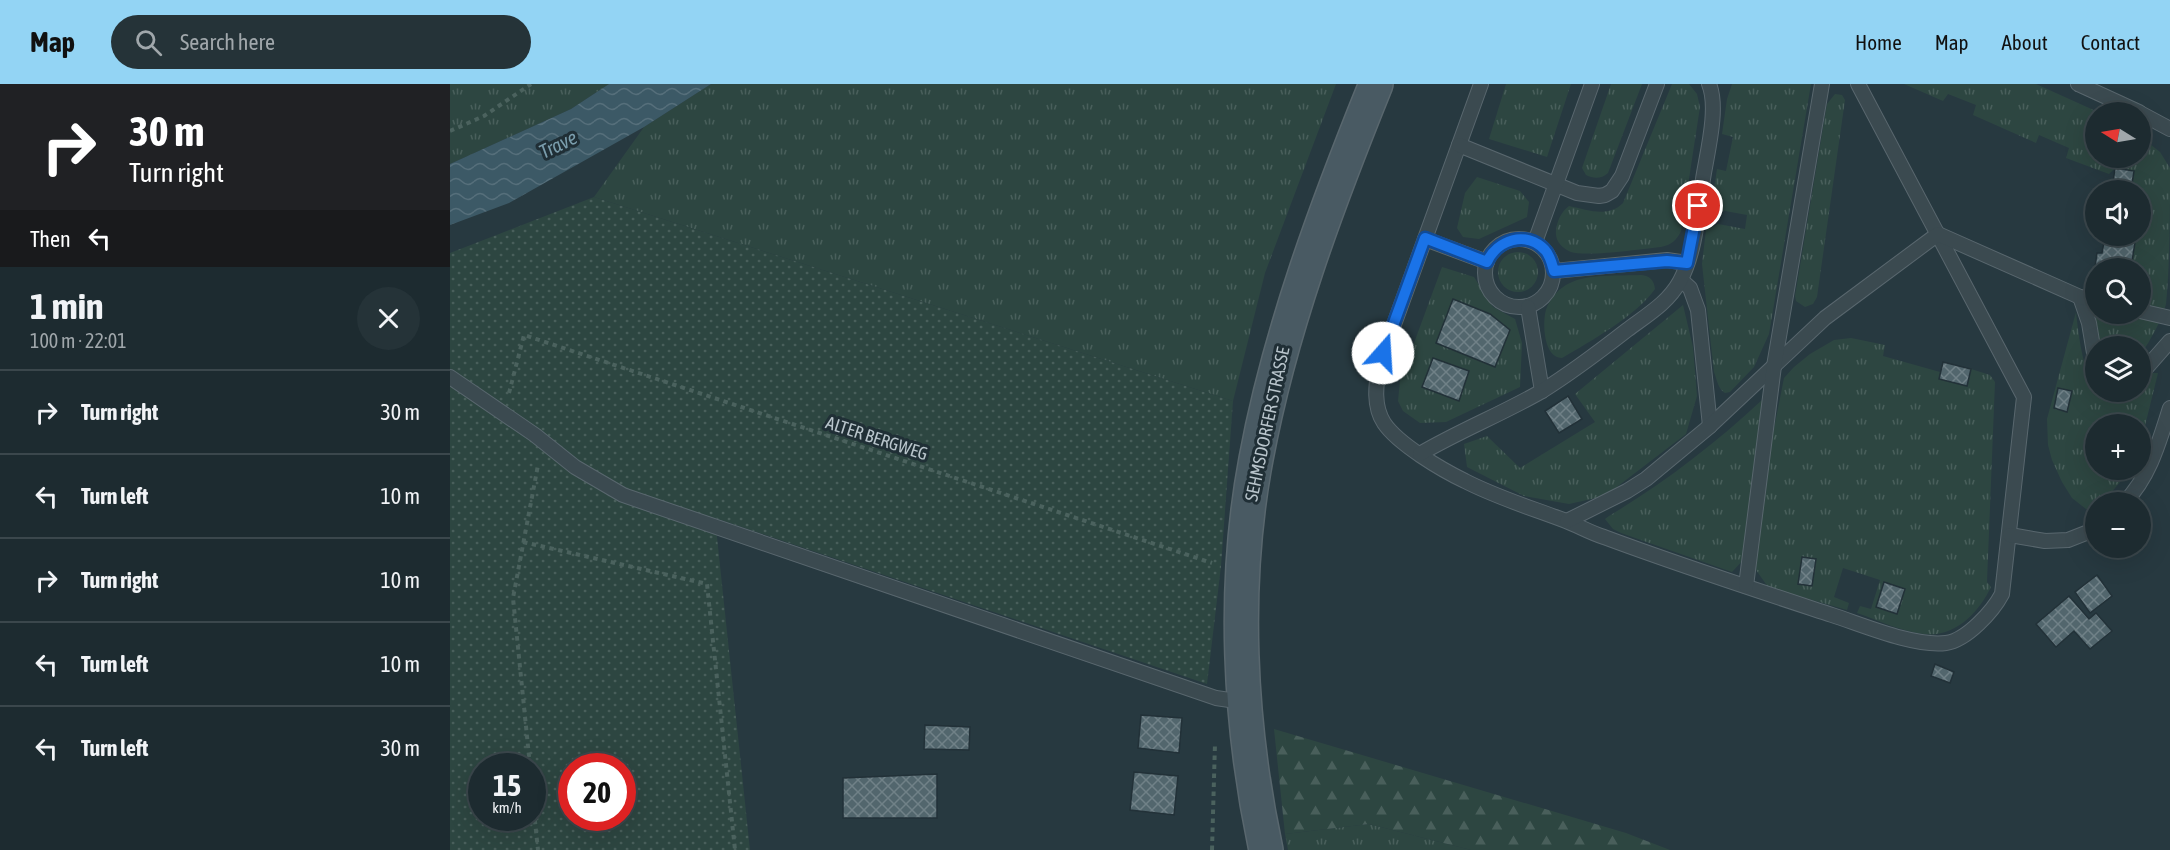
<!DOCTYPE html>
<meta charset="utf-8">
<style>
:root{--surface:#1d2b30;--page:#253338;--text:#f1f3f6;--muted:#a0a7ab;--line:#3b474c;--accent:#93d4f4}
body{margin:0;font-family:"Asap Condensed",sans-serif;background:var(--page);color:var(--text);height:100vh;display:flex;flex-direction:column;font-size:22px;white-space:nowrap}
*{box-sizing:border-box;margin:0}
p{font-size:20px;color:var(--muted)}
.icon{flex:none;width:33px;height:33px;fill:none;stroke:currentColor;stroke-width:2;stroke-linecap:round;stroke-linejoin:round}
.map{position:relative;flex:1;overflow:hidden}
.side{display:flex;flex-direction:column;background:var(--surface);width:450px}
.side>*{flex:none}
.top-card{background:#202124;color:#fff;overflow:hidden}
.needle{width:39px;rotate:281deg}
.buttons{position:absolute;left:1635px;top:18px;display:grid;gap:12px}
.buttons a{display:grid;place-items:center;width:66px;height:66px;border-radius:50%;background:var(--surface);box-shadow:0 6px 24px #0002,0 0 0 2px var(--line);font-size:30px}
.speed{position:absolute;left:18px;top:669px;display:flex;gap:12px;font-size:30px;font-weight:700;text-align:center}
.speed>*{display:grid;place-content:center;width:78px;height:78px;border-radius:50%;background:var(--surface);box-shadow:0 6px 24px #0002,0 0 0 2px var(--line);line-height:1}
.speed small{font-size:15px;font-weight:400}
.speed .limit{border:9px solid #d22;background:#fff;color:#111}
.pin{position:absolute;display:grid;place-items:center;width:51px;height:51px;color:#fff;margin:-26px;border:3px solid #fff;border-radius:50%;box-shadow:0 2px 6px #0007}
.me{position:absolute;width:66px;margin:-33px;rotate:19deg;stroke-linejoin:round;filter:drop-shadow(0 0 4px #0008)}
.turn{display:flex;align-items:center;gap:21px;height:126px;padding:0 30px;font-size:27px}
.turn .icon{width:78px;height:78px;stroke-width:2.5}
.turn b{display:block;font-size:42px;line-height:51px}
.then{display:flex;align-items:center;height:57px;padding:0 30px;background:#0003;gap:12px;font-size:22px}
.round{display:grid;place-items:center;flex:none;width:63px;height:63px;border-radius:32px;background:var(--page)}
.headline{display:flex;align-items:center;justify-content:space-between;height:102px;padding:0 30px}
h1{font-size:36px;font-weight:700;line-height:45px}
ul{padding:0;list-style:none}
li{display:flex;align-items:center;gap:18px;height:84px;padding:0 30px;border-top:2px solid var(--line)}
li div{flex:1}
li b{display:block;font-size:22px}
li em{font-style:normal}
header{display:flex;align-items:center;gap:36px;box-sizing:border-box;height:84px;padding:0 30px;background:var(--accent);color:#111}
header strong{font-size:28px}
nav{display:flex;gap:33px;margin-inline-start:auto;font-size:21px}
.search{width:420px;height:54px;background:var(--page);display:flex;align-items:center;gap:15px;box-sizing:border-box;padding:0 21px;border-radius:33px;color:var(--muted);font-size:22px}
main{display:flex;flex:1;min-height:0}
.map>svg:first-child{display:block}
</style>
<header>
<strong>Map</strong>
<div class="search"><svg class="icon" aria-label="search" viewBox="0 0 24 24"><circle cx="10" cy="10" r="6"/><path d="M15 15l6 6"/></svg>Search here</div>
<nav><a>Home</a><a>Map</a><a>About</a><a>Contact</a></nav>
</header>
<main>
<section class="side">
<div class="top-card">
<div class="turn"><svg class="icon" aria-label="right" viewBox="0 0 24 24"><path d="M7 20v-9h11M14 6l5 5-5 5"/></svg><div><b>30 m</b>Turn right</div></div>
<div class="then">Then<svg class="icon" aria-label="left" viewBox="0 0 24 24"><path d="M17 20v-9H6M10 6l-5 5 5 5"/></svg></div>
</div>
<div class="headline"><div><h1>1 min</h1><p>100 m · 22:01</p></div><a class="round"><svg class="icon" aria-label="close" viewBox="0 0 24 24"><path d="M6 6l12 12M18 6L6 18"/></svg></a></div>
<ul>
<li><svg class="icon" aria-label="right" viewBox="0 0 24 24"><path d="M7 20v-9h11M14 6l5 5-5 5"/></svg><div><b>Turn right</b></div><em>30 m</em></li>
<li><svg class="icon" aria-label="left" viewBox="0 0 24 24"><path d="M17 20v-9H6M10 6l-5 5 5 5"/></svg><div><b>Turn left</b></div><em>10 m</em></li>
<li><svg class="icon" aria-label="right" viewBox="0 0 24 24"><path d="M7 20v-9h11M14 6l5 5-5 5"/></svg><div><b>Turn right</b></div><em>10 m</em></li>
<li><svg class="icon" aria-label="left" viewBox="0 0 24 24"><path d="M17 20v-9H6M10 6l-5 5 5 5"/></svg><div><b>Turn left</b></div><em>10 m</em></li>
<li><svg class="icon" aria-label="left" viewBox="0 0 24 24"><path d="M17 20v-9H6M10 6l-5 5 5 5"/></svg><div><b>Turn left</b></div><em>30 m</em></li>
</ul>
</section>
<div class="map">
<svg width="1720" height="766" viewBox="0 0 1720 766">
<defs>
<pattern id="grass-tufts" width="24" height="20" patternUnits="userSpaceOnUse" patternTransform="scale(1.5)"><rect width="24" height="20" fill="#2d4641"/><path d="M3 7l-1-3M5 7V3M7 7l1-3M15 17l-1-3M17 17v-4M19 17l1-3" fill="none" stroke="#495f5b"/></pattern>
<pattern id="forest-firs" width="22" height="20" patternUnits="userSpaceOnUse" patternTransform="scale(1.5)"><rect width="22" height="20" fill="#2d4641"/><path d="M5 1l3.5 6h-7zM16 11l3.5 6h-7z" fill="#495f5b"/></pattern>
<pattern id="garden-dots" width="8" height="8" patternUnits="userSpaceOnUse" patternTransform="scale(1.5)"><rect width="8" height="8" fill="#2d4641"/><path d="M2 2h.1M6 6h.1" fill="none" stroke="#495f5b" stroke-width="1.8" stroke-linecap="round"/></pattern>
<pattern id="water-waves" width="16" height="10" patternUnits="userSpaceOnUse" patternTransform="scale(1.5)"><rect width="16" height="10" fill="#3c5966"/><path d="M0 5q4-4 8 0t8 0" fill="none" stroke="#566f7b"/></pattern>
<pattern id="building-cross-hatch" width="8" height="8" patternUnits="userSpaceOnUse" patternTransform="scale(1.5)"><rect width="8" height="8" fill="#52666d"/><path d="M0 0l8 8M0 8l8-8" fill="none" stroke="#708187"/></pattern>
</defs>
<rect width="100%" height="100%" fill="#273940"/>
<g fill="url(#grass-tufts)">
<polygon points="0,0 159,0 121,25 0,80"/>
<polygon points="261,0 886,0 815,189 783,317 144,113 194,43"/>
<polygon points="1056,0 1121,0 1097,73 1039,55"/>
<path d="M1161,0h31l-34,89c-7,6 -14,6 -22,2l-4,-7z"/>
<path d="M1222,0h17l8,10 3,13 -19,124c-4,9 -10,14 -20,16 -20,2 -74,10 -90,5 -9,-4 -16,-11 -15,-21 1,-10 5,-19 13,-25 19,4 39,12 54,-3z"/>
<path d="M1282,0h79l-42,250 -15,33 -24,25 -5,1c-7,-4 -8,-13 -11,-21l-12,-108 4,-34 12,-6 27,5 2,-14 -27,-5 -8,-7 5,-34 9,2 7,-34 -11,-3 5,-35z"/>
<path d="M1454,0h132l62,28h-2v46h44l1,-21 19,15 10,16c0,41 0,97 -4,136 -5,18 -15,35 -25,50l-1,-8h-40l-6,-38 1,-2 1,8h44v-46h-9l5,-32h4l2,-43 -2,-3h-9l3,-19 -19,-3 -6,6 -43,-16 3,-10 -30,-13 -3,8 -63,-28 3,-10 -28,-11 -5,7z"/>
<polygon points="1385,10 1392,11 1395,16 1367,213 1363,220 1355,223 1346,217 1345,212 1377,20"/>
<polygon points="1027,93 1070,107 1079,118 1077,133 1029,155 1013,153 1007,144 1015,109"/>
<circle cx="1068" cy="188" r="20"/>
<polygon points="992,183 1024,193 1043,223 1065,235 1072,259 1070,303 996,338 970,339 953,327 948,317 950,297"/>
<path d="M1191,191c9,1 13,5 14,14 -19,27 -64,52 -93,69 -18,0 -20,-34 -16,-48 4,-12 13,-22 24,-27 17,-9 51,-7 71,-8z"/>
<polygon points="1233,221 1243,263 1247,312 1236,350 1155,412 1119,420 1074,412 1017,383 1014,360 1037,352 1070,384 1145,338 1125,310"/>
<path d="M1626,228c2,18 4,35 9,53 2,9 10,17 11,27 7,0 13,7 22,8l11,-8h11l1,-11 9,-8h8l-17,69 -1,-18h-44v46h32l-7,11 -18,21h-7l-2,7h-8l-14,-11 -10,-16 -10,-22 -4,-15 -1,-26z"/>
<path d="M1401,254l34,7 -2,11 57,16 -1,7 28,7 4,-17 19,6 5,7 -8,200 4,5c-12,25 -36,51 -67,47 -22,-2 -46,-14 -67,-21l3,-7 11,3 9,-29 -37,-12 -9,29 15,6 -2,7 -79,-23 -14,-20 16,-118 14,-71 10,-11 16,-13 24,-14z"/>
<path d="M1312,316l1,5 -19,154 -12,13 -111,-39 -8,-4 -8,-10 4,-3c55,-33 106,-72 153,-116z"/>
<polygon points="919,740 1021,766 838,766 835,750"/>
</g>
<polygon fill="url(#forest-firs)" points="824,645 1176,749 1220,766 1021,766 919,740 835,750"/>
<path fill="url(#garden-dots)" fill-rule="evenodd" d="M144,113l639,204 -12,165 -14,118 -492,-166 35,332h-300v-597zM32,682h50v52h-50zM122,682h50v52h-50z"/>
<polygon fill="url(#water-waves)" points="159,0 261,0 194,43 59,119 0,141 0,80 121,25"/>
<g fill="url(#building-cross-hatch)" stroke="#223138" stroke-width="1.5">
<polygon points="1665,84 1684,87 1681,106 1662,106"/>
<polygon points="1655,152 1686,152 1681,184 1646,184 1646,198 1643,197 1647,169 1652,169"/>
<polygon points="1003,215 1040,230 1060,246 1045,283 986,259"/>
<polygon points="983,274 1019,287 1009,317 972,303"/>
<polygon points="1493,278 1521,285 1517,302 1489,295"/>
<polygon points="1608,304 1622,307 1617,328 1604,324"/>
<polygon points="1118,312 1132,335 1109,349 1095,327"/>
<polygon points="1352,473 1366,475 1362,502 1348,500"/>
<polygon points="1647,491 1662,512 1640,529 1625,508"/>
<polygon points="1434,498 1455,505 1447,530 1426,523"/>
<polygon points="1619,512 1639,535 1646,529 1662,547 1640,565 1624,547 1606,563 1586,540"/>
<polygon points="1485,580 1504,588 1500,599 1481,592"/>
<polygon points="691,631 732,634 729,669 688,664"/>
<polygon points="475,641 520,643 519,666 474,665"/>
<polygon points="684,688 728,692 724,731 680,726"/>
<polygon points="487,690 487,734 393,734 393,694"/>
</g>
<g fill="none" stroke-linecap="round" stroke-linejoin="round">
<g stroke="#59676e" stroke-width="16">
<g id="service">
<path d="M1031,0l-102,282c-3,19 -6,40 5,57 14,21 58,47 81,58 33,17 67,27 101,40 13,5 25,12 38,16 75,28 152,53 228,78 31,10 82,32 114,28 21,-3 47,-32 56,-49l22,-197 -166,-313"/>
<polyline points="1628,0 1689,28"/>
<polyline points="1690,29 1720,45"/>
<polyline points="1009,61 1127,109 1149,112 1155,111 1162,107 1172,92 1207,0"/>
<circle cx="1069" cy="189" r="34"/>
<polyline points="975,155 1037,178"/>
<polyline points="1085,158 1142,0"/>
<polyline points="1104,187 1217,176 1237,179"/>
<polyline points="1231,196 1240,204 1248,226 1260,342"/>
<polyline points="1630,213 1639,239 1646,281"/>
<polyline points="1078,223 1092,307"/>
<polyline points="1690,227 1720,234"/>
<polyline points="1690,291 1720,257"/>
<polyline points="0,293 85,351 125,383 173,411 766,614 793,618"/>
<path d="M970,370c39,-23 82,-40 122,-63 29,-18 58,-40 85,-61 20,-15 41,-27 53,-49 16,-30 18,-70 23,-102 4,-26 16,-71 6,-95"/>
<path d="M1675,418c25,-26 34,-60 45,-94"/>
<polyline points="1117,437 1177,407 1196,395 1260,342 1375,234 1488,150 1630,213 1646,217"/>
<polyline points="1560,451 1595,457 1618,456 1646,445"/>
<polyline points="1296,502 1324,282 1372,0"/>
</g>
</g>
<g stroke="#59676e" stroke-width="36">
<path id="secondary" d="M816,766c-27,-126 -34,-264 -10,-391 24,-129 71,-254 120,-375"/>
</g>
<g stroke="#4b625e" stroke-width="4" stroke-dasharray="4.5 4.5" stroke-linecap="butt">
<polyline points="0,47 34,32 81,0"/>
<polyline points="59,309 74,251 762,479"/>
<polyline points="73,458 257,500 285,766"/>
<polyline points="80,682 63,514 88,381"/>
<polyline points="82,709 88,766"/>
<polyline points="762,766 765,659"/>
</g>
<use href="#service" stroke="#3b4a50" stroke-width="14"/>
<use href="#secondary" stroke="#495a63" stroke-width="33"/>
</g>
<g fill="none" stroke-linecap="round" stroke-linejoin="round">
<g stroke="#114b97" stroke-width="15">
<path id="route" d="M933,269l42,-115 62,24c10,-22 39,-32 58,-12 5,5 7,14 9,21l113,-10 20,2 11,-57"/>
</g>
<use href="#route" stroke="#1a73e8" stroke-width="10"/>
</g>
<g text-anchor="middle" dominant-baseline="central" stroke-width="6" stroke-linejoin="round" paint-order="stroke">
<g font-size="18" fill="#b8c4cb" stroke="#202f36">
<text transform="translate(817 340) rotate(-78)">SEHMSDORFER STRASSE</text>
<text transform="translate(427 354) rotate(18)">ALTER BERGWEG</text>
</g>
<g font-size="20" font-style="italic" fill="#7a9dac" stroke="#202f36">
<text transform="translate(108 60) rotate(-26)">Trave</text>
</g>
</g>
</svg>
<div class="buttons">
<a><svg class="needle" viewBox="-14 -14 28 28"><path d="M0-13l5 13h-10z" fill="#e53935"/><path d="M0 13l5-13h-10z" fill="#a0a7ab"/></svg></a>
<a><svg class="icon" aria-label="sound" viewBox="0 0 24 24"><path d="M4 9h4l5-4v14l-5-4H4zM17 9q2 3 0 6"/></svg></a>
<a><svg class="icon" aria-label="search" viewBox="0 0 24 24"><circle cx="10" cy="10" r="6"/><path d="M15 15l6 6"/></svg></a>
<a><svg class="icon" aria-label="layers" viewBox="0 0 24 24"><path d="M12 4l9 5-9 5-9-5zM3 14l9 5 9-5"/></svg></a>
<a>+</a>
<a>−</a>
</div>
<div class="speed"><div>15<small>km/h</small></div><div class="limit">20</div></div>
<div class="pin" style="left:1248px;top:122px;background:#d93025"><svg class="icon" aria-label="arrive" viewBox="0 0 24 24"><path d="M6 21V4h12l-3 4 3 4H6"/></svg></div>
<svg class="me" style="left:933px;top:269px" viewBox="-20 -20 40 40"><circle r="19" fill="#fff"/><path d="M0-13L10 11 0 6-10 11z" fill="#1a73e8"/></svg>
</div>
</main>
